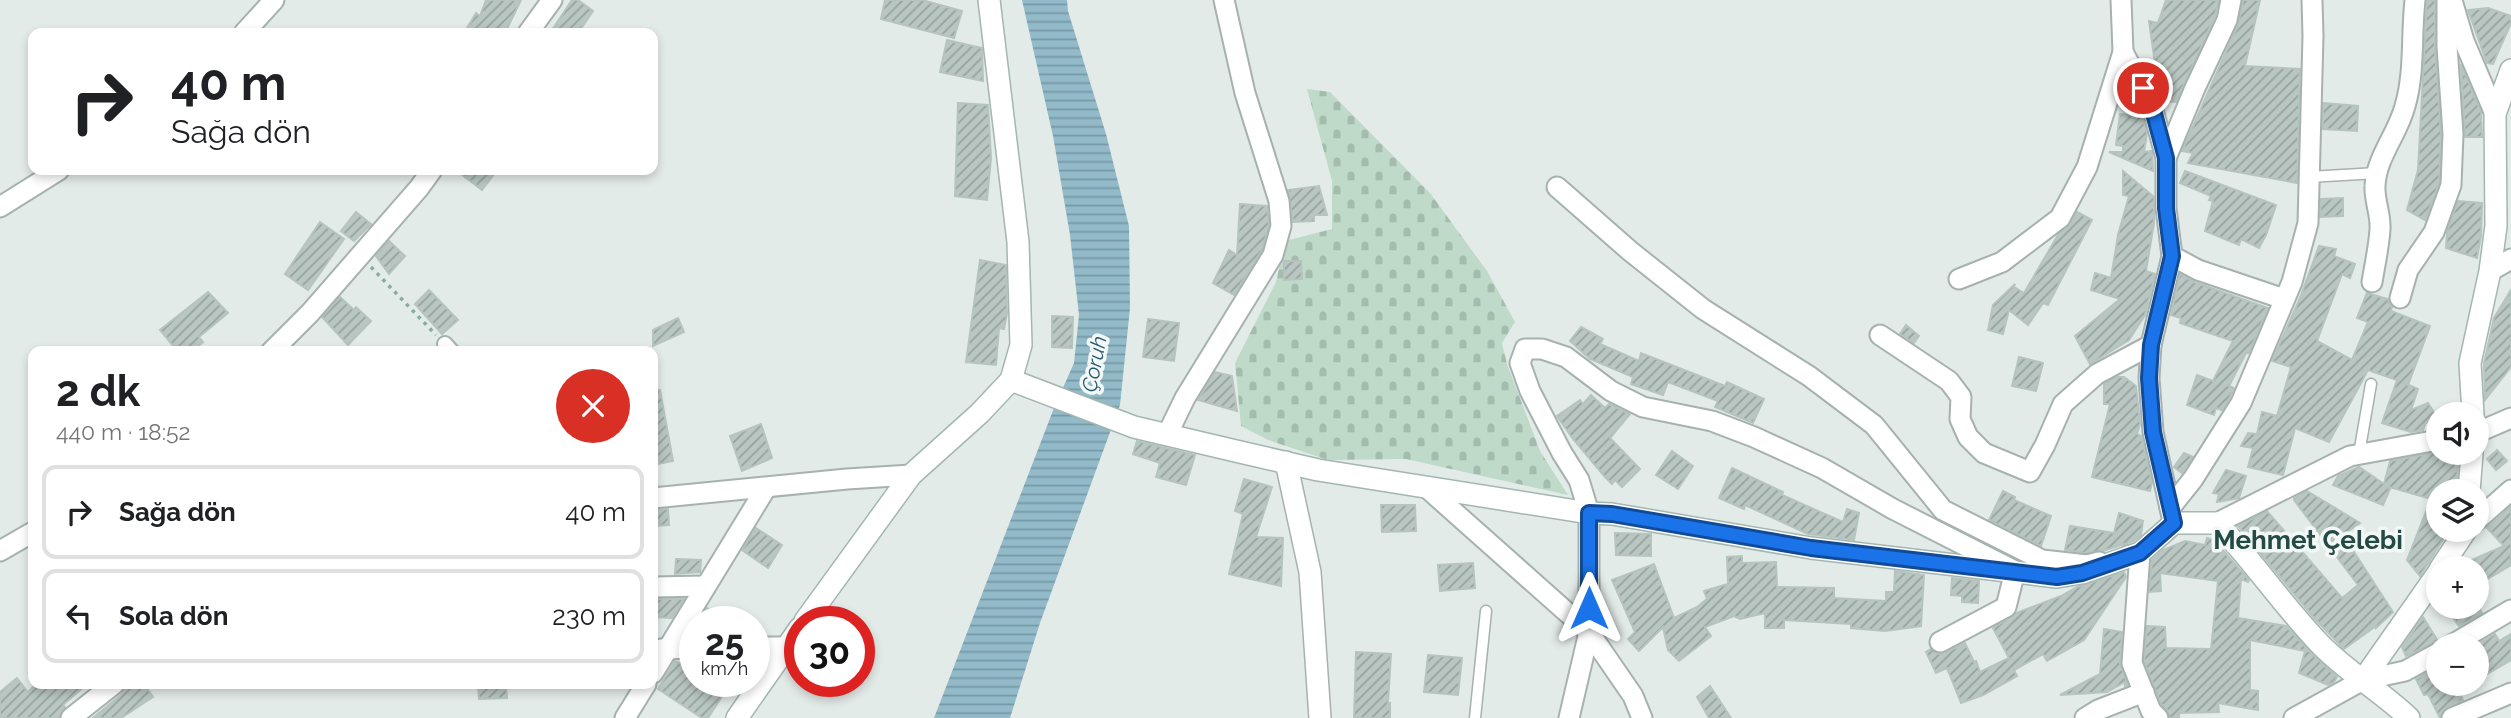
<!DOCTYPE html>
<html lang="tr">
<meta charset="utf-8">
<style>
:root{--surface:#fff;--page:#f6f6f6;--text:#202124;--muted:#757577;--line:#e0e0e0}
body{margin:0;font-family:Raleway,sans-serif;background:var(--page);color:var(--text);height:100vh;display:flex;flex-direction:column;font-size:26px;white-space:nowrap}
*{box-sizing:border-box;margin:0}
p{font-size:23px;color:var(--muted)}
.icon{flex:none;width:38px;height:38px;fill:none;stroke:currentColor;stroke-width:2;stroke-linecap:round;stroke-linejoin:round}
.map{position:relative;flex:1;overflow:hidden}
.sheet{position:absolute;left:28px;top:346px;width:630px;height:343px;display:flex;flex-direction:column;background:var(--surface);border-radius:14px;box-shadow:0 4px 10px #0003}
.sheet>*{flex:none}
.guide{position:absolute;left:28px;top:28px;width:630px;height:147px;border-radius:14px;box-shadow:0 4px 10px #0003;background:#fff;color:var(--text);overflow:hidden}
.controls{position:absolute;left:2426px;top:402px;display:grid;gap:14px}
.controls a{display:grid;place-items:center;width:63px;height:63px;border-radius:50%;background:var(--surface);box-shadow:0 4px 10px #0003;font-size:35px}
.speed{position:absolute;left:679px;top:606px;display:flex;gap:14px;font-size:35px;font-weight:700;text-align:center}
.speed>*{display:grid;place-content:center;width:91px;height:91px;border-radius:50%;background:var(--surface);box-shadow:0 4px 10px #0003;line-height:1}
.speed small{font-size:18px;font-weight:400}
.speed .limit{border:10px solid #d22;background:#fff;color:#111}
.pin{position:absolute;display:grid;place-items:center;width:60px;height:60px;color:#fff;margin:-30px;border:4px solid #fff;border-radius:50%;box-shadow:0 2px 7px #0007}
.me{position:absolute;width:77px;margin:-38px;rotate:0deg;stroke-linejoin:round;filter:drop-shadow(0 0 5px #0008)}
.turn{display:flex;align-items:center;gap:24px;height:147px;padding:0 28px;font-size:32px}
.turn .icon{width:91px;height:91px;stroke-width:2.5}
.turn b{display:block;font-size:49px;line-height:60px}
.round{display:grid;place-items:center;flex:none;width:74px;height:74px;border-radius:37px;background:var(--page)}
.summary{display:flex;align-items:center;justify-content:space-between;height:119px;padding:0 28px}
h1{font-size:42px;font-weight:700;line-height:52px}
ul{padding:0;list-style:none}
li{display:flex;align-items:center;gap:21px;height:94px;margin:0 14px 10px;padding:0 14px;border:4px solid var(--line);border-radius:14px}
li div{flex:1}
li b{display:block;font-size:26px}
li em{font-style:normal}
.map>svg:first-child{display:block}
</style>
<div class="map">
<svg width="2511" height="718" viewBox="0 0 2511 718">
<defs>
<pattern id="cemetery-stones" width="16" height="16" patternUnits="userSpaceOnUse" patternTransform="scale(1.75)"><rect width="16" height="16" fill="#bfdac9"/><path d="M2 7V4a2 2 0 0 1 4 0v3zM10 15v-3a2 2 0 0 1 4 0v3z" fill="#a4bcad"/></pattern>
<pattern id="water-rules" width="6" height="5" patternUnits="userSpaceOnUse" patternTransform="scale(1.75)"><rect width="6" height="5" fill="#92bac9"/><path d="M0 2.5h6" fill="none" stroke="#7798a4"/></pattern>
<pattern id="building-hatch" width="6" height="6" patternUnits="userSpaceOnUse" patternTransform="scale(1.75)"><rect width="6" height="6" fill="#b9c6c2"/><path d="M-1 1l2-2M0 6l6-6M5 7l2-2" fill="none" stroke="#96a29e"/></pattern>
</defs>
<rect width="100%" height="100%" fill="#e3ebe9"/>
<polygon fill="url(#cemetery-stones)" points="1307,89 1330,92 1430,193 1487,271 1515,322 1502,343 1507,364 1540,451 1568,495 1406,459 1328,460 1268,440 1241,426 1235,363 1276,282 1285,241 1332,229 1332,181"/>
<polygon fill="url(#water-rules)" points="1022,0 1067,0 1068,11 1106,134 1129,226 1130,308 1120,405 1040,623 1010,718 934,718 1054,408 1074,363 1079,315 1070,235 1053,136"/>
<g fill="url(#building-hatch)" stroke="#b6c4c0" stroke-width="2">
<polygon points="486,0 521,0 505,33 464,33 476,13 480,16"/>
<polygon points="572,0 578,0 593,11 578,33 550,33"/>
<polygon points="885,0 922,0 962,11 954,38 881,19"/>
<polygon points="2166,0 2219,0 2215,16 2176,102 2163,101 2159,93 2149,21 2158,23"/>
<polygon points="2243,0 2260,0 2245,66 2300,69 2297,183 2188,163 2193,153 2182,151 2238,25"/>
<polygon points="2427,0 2435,0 2435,47 2441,134 2439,183 2425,220 2407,210 2418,170"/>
<polygon points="2488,8 2511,16 2511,23 2493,64 2487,63 2468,10"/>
<polygon points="947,40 982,48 983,81 940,72"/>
<polygon points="2461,64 2481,112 2482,137 2465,137"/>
<polygon points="958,103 988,105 991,158 987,200 955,196"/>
<polygon points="2323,103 2358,106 2357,131 2323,129"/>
<polygon points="2120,114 2142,116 2147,133 2144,152 2152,151 2153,171 2109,152 2123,152 2123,146 2116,145"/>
<polygon points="456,170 497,170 482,190"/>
<polygon points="2123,171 2154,197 2154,223 2146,271 2155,274 2145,315 2129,340 2090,364 2075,336 2120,299 2091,290 2095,273 2111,278 2118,235 2129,196 2123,195"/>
<polygon points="2185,171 2276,205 2266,235 2259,248 2241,239 2239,245 2205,231 2213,201 2209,200 2211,196 2180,183"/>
<polygon points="1319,186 1327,215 1314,215 1314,221 1293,222 1288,190"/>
<polygon points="2343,198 2343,216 2320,217 2321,199"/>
<polygon points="2458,201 2482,203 2481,236 2477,258 2446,248 2447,232"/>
<polygon points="1240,204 1267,206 1269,225 1262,250 1234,295 1213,283 1229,250 1237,255"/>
<polygon points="356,212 371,224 354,241 341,231"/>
<polygon points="2077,212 2092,220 2048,305 2043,303 2028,325 2009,310 2003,334 1988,330 1993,305 2015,284 2014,287 2024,293 2058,235 2071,224"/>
<polygon points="320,222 344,239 308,290 285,274"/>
<polygon points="389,241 405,256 389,274 376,256"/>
<polygon points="2319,246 2336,249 2334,256 2355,264 2350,278 2342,274 2317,341 2352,360 2368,322 2357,318 2367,293 2388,299 2392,307 2391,311 2430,326 2408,385 2402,382 2418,389 2411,410 2428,403 2436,415 2425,424 2423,430 2411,432 2382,423 2397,380 2368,370 2329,442 2295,428 2283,475 2248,467 2253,448 2241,446 2248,433 2257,434 2262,412 2277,416 2291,367 2272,361 2300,298"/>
<polygon points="980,260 1006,265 1007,314 1004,329 999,328 996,365 966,362"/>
<polygon points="1284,261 1301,261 1302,279 1284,280"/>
<polygon points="2180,274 2194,282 2268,308 2249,353 2246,353 2229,386 2234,388 2230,397 2222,410 2216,408 2214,415 2187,405 2197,375 2213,381 2233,341 2180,323 2181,318 2171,315"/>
<polygon points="429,290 458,320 442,334 415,304"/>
<polygon points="2511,290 2511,367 2485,400 2484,363 2494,318"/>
<polygon points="208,292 228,313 199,337 203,342 191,352 178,352 160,330"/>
<polygon points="340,297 354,310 356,307 371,321 348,345 322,317"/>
<polygon points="1052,316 1073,317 1072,348 1052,347"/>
<polygon points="678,318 684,332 653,346 653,330"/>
<polygon points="1148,319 1179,323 1174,361 1143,357"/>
<polygon points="1906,325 1919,336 1914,343 1900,334"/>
<polygon points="1581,327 1603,339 1600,344 1639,361 1641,353 1725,386 1727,382 1764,399 1753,423 1715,407 1718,401 1668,382 1663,395 1631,384 1633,377 1590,359 1570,341"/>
<polygon points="2019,357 2043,363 2036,391 2012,386"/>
<polygon points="1215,372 1232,376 1237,411 1198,400"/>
<polygon points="2117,377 2124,377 2136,386 2140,424 2137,434 2141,436 2152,482 2150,491 2092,477 2110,404 2104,404 2104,384"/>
<polygon points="653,390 660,390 673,461 653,465"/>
<polygon points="1591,395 1605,408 1609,404 1630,414 1610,438 1640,469 1622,487 1615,480 1612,484 1605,477 1573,439 1557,416 1580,400 1583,404"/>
<polygon points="761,424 772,458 742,471 730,436"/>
<polygon points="1137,441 1195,455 1186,485 1156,477 1160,463 1133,454"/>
<polygon points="2497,450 2507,461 2496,470 2487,459"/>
<polygon points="1672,451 1693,466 1678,489 1656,475"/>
<polygon points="2438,452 2459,453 2456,492 2438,492 2438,530 2447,533 2420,576 2407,560 2431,499 2386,486 2390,489 2383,505 2333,485 2338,476 2359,467 2384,484 2390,461"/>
<polygon points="2184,453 2193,457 2182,473 2174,467"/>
<polygon points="1732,468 1783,492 1782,495 1843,522 1847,509 1859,513 1854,540 1808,534 1745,505 1744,509 1719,498"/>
<polygon points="2226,470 2246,476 2239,498 2217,502 2219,494 2213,493"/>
<polygon points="1244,479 1272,487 1256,537 1283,538 1281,586 1229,574 1243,514 1235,511"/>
<polygon points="2003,491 2015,497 2014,500 2051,516 2041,546 1989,520"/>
<polygon points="2307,491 2360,523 2343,535 2393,612 2376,628 2376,626 2344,649 2315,619 2238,526 2267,511 2342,598 2358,585 2294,500 2294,498"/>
<polygon points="1381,505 1415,505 1416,531 1382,532"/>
<polygon points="2511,506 2511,565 2481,583 2476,576 2476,569 2470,569 2465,563 2504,546 2487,528"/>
<polygon points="668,509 669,525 653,526 653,510"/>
<polygon points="2119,513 2143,521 2141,535 2133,541 2103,551 2086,553 2065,550 2070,526 2114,533"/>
<polygon points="756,528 782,545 768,568 742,550"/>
<polygon points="1615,533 1651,534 1651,556 1616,555"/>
<polygon points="2207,538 2214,540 2249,580 2248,582 2241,579 2238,618 2286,626 2309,651 2337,677 2334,682 2328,685 2299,673 2305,651 2250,640 2250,690 2258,691 2258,710 2218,703 2219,712 2179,713 2179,718 2170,718 2167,710 2161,704 2144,661 2147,626 2165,627 2166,648 2211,649 2218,581 2160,573 2161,591 2149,592 2152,560 2163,550 2185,541 2205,545"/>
<polygon points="1742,556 1742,563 1776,562 1777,587 1834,588 1834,598 1886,601 1886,592 1894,592 1895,571 1924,575 1921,626 1885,631 1851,628 1851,624 1784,620 1784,628 1765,628 1765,613 1740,619 1734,616 1705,627 1711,636 1679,661 1668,650 1663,627 1639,651 1628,639 1635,632 1612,580 1654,564 1674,618 1697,607 1707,599 1704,591 1728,584 1727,557"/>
<polygon points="676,559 701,560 700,572 675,574"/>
<polygon points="1473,563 1475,588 1440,591 1438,565"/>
<polygon points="2124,572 2126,577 2084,640 2047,661 2043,654 2014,670 2017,676 1983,695 1961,703 1947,668 1936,673 1926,652 1931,649 1939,654 1945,653 1965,643 1974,662 1976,661 1980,672 2009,658 1993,628 2019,612 2061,596 2077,587"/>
<polygon points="1952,578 1979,581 1978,603 1962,602 1962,596 1951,595"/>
<polygon points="656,599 684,599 672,618 654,617"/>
<polygon points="2445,607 2478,607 2482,613 2459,626"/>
<polygon points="707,608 730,621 700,619"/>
<polygon points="2423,617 2438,641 2406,656 2402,647"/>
<polygon points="2104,629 2122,632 2120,663 2128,685 2125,686 2125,682 2107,692 2060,695 2100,674"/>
<polygon points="2495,634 2499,641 2511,634 2511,660 2487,674 2484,668 2476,672 2475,646"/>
<polygon points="1356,652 1391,654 1388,703 1390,703 1390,718 1354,718"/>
<polygon points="1428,655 1462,658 1458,695 1424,692"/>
<polygon points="688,660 695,660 695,681 732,681 708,718 702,718 658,689 675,661 684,665"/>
<polygon points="2438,667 2438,684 2455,684 2463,700 2447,707 2442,711 2440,718 2428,694 2424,695 2416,679"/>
<polygon points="17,678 28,692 36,684 87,684 63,705 65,707 59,718 0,718 0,692"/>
<polygon points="128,684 144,684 153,697 121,718 93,718 122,694"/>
<polygon points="478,684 506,684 507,698 479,699"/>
<polygon points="1710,686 1731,718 1709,718 1697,697"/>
</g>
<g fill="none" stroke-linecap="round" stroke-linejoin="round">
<g stroke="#a6b2b0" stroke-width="13">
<g id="service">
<polyline points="2309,177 2377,173"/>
<polyline points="2359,454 2371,384"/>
<polyline points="1475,718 1486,611"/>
</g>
</g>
<g stroke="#a6b2b0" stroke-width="18">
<polyline id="pedestrian" points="445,344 452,352"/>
</g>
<g stroke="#a6b2b0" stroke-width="23">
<g id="minor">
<polyline points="2453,4 2464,41 2495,114"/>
<polyline points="244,33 274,0"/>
<polyline points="528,33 552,0"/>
<polyline points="2123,52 2152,106 2166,158 2166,208 2172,256 2151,345 2149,378 2153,432 2172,517"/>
<polyline points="2166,158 2195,88 2227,20 2231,0"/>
<polyline points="1557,187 1630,251 1703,309 1809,376 1874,425 1943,510 2042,560 2087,565 2099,562"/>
<polyline points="0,207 59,170"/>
<polyline points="2172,256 2198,270 2284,299"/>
<polyline points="2490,271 2511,259"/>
<polyline points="1959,279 2002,262 2060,218 2087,167 2123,52 2121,0"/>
<path d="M2372,282c3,-18 7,-36 8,-53 1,-15 -6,-29 -5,-43 1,-29 23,-52 30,-80 10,-34 6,-71 10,-106"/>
<polyline points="2400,298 2408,270 2434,232 2451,185 2453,134 2447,46 2447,0"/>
<polyline points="1880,335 1949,381 1961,397 1960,419 1968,437 1984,453 2030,472 2045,445 2063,404 2097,374 2151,345"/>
<polyline points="271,352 310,313 419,188 432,170"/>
<polyline points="2476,433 2511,418"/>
<polyline points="1167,435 1185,398 1273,255 1281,226 1279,201 1245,93 1224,0"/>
<polyline points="1427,488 1589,632 1569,718"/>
<polyline points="653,498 847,479 911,475"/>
<polyline points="2170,508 2193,479 2241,403 2292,282 2308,223 2313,36 2312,0"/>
<polyline points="2476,521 2511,490"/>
<polyline points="2217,523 2350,456 2438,440"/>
<polyline points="0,551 33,532"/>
<polyline points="2128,556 2140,553 2132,663 2151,711 2158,718"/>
<polyline points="653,587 706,586"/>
<polyline points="2450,646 2511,610"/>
<polyline points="754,647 786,647"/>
<polyline points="661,649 695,648"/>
<polyline points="653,673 766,488"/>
<polyline points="71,718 114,684"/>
<polyline points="625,718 646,684"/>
<polyline points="1642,718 1633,696 1589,632 1589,513 1579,480 1562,453 1530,391 1520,363 1525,349 1542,349 1566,357 1611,391 1643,407 1712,421 1754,437 1822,468 1893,509 2015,571 2006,607 1940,642"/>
<polyline points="2085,718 2098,710 2144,692"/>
<polyline points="2294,718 2363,680 2405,671 2438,653"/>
<polyline points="2452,718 2511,693"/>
</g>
</g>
<g stroke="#a6b2b0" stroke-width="24">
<polyline id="tertiary" points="1286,462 1310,572 1320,718"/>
</g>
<g stroke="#a3b6b1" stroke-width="24">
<g id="secondary">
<path d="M1011,380l123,47 106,25 78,18 271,43 23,1 199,34 246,29 25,-4 58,-20 34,-30h43c36,38 65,81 101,119 27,29 63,49 91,76"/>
<polyline points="2473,415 2470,363 2490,271 2496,226 2495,114 2511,70"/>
<polyline points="2469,492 2472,453"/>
<polyline points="2440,569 2466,530"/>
<polyline points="805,621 911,475 980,413 1011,380 1021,345 1018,242 989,0"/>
<polyline points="2363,680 2438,573"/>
<polyline points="737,718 800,628"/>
</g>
</g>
<polyline stroke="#88aba4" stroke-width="3.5" stroke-dasharray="3.5 5" stroke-linecap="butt" points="371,267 436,335"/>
<use href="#service" stroke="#fff" stroke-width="10"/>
<use href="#pedestrian" stroke="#fff" stroke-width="14"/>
<use href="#minor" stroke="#fff" stroke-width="19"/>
<use href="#tertiary" stroke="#fff" stroke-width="21"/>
<use href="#secondary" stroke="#fff" stroke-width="21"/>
</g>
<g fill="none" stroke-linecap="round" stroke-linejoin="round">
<g stroke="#114b97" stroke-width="18">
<polyline id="route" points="1589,608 1589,513 1612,514 1811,548 2057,577 2082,573 2140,553 2174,523 2153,432 2149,378 2151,345 2172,256 2166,208 2166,158 2152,106 2143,88"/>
</g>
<use href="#route" stroke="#1a73e8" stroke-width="12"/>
</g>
<g text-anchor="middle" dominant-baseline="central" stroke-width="7" stroke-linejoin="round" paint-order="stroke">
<g font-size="21" font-style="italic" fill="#265a6f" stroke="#f3f8f6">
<text transform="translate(1094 364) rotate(-79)">Çoruh</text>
</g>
<g font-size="26" font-weight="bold" fill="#234a45" stroke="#f3f8f6">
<text x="2308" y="540">Mehmet Çelebi</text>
</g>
</g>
</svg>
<div class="controls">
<a><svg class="icon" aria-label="sound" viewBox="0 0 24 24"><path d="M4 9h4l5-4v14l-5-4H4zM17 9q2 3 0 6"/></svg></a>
<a><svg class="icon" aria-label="layers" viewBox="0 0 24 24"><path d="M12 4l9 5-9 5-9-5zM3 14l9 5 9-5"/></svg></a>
<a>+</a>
<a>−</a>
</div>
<div class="speed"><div>25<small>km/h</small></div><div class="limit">30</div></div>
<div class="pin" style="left:2143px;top:88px;background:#d93025"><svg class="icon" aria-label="arrive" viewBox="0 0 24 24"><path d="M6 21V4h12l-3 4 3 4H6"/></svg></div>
<svg class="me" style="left:1589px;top:608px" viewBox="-20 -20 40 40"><path d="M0-17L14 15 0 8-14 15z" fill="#1a73e8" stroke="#fff" stroke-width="4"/></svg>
<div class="guide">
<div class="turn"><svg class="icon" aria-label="right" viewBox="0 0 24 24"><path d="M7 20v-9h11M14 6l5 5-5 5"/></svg><div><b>40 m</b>Sağa dön</div></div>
</div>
<section class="sheet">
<div class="summary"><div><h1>2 dk</h1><p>440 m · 18:52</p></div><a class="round" style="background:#d93025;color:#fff"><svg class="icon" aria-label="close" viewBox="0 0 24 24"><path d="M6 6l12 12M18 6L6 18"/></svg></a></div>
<ul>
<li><svg class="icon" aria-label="right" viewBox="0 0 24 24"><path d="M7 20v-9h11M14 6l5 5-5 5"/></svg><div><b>Sağa dön</b></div><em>40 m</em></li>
<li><svg class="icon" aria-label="left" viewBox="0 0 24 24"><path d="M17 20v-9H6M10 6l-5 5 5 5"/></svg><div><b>Sola dön</b></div><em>230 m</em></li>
</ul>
</section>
</div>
